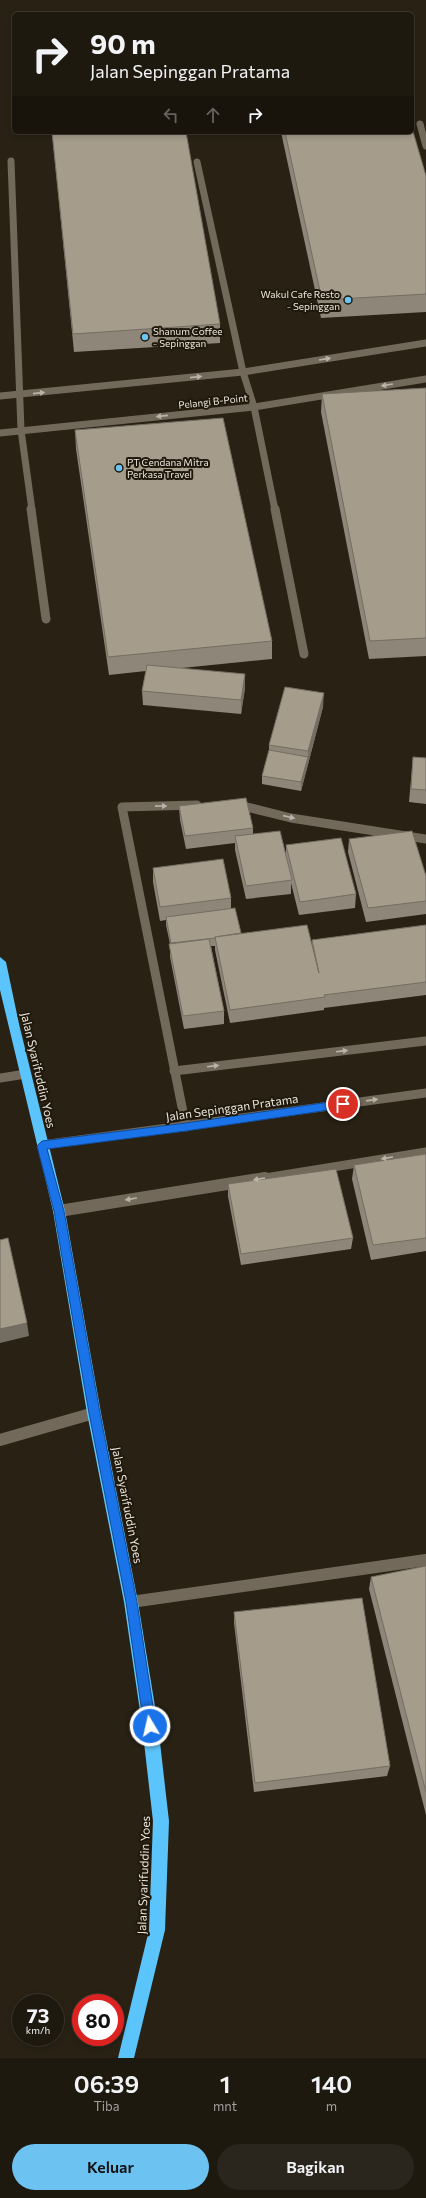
<!DOCTYPE html>
<html lang="id">
<style>
:root{--surface:#1e190f;--page:#2b261d;--text:#f1f3f6;--muted:#a1a09e;--line:#3c382f;--accent:#6cc3f2}
body{margin:0;font-family:Commissioner,sans-serif;background:var(--page);color:var(--text);height:100vh;display:flex;flex-direction:column;font-size:15px;white-space:nowrap}
*{box-sizing:border-box;margin:0}
p{font-size:13px;color:var(--muted)}
.icon{flex:none;width:22px;height:22px;fill:none;stroke:currentColor;stroke-width:2;stroke-linecap:round;stroke-linejoin:round}
.map{position:relative;height:2058px;overflow:hidden}
.sheet{display:flex;flex-direction:column;background:var(--surface);flex:1}
.sheet>*{flex:none}
.banner{position:absolute;left:12px;top:12px;width:402px;height:122px;border-radius:6px;box-shadow:0 2px 6px #0003,0 0 0 1px var(--line);background:#1e190f;color:var(--text);overflow:hidden}
.speed{position:absolute;left:12px;top:1994px;display:flex;gap:8px;font-size:20px;font-weight:700;text-align:center}
.speed>*{display:grid;place-content:center;width:52px;height:52px;border-radius:50%;background:var(--surface);box-shadow:0 2px 6px #0003,0 0 0 1px var(--line);line-height:1}
.speed small{font-size:10px;font-weight:400}
.speed .limit{border:6px solid #d22;background:#fff;color:#111}
.pin{position:absolute;display:grid;place-items:center;width:34px;height:34px;color:#fff;margin:-17px;border:2px solid #fff;border-radius:50%;box-shadow:0 1px 4px #0007}
.me{position:absolute;width:44px;margin:-22px;rotate:351deg;stroke-linejoin:round;filter:drop-shadow(0 0 3px #0008)}
.turn{display:flex;align-items:center;gap:14px;height:84px;padding:0 12px;font-size:18px}
.turn .icon{width:52px;height:52px;stroke-width:2.5}
.turn b{display:block;font-size:28px;line-height:34px}
.lanes{display:flex;align-items:center;height:38px;padding:0 12px;background:#0003;justify-content:center;gap:20px;direction:ltr}
.lanes .off{opacity:.35}
.eta{display:flex;justify-content:space-evenly;align-items:center;height:68px;text-align:center}
.eta b{font-size:24px;font-weight:600;line-height:28px}
.primary-button{display:flex;gap:8px;margin-top:auto;padding:8px 12px}
.primary-button a{flex:1;height:46px;border-radius:24px;background:var(--accent);color:#111;font-size:16px;font-weight:600;line-height:46px;text-align:center}
.primary-button a+a{background:var(--page);color:var(--text)}
.map>svg:first-child{display:block}
</style>
<div class="map">
<svg width="426" height="2058" viewBox="0 0 426 2058">
<rect width="100%" height="100%" fill="#282114"/>
<g fill="none" stroke-linecap="round" stroke-linejoin="round">
<g stroke="#72695a" stroke-width="7">
<polyline points="420,124 426,146"/>
<polyline points="11,161 21,430 32,510"/>
<polyline points="197,162 243,372 254,407 275,510"/>
<polyline points="0,396 243,372 426,343"/>
<polyline points="0,433 254,407 426,379"/>
</g>
<g stroke="#72695a" stroke-width="9">
<polyline points="31,509 46,619"/>
<polyline points="275,509 304,654"/>
<polyline points="0,1078 26,1074"/>
</g>
<polyline stroke="#72695a" stroke-width="12" points="0,1440 94,1413"/>
<g stroke="#72695a" stroke-width="9">
<polyline points="235,804 291,818 426,839"/>
<polyline points="174,1071 426,1041"/>
<polyline points="186,1127 122,807 197,805"/>
</g>
<polyline stroke="#72695a" stroke-width="12" points="131,1602 426,1560"/>
<g stroke="#72695a" stroke-width="9">
<polyline points="42,1145 426,1093"/>
<polyline points="259,1179 426,1152"/>
</g>
<polyline stroke="#72695a" stroke-width="12" points="59,1211 265,1178"/>
<polygon fill="#5bc4fb" fill-rule="evenodd" points="0,957 6,962 19,1024 65,1211 101,1413 138,1602 158,1725 169,1821 165,1930 134,2058 118,2058 149,1930 153,1821 142,1725 124,1602 87,1413 53,1211 0,990"/>
</g>
<g fill="#8e8678">
<polygon points="52,132 220,324 220,343 74,352"/>
<polygon points="281,132 412,132 426,176 426,312 321,318"/>
<polygon points="426,388 426,656 369,659 321,412 322,394"/>
<polygon points="75,430 272,641 272,659 182,668 245,688 241,714 143,705 142,691 146,671 109,675 76,449"/>
<polygon points="323,707 301,791 262,784 262,776 269,750 269,745"/>
<polygon points="413,757 426,758 426,804 409,802"/>
<polygon points="179,806 253,828 253,834 286,856 286,845 356,894 355,908 299,915 291,883 291,894 246,899 235,850 235,843 186,849 180,820"/>
<polygon points="349,839 426,876 426,914 366,922 348,852"/>
<polygon points="153,868 231,898 231,908 241,933 312,944 312,940 426,925 426,995 324,1008 324,1010 230,1023 215,950 215,946 211,946 224,1011 224,1024 184,1029 170,957 170,944 166,925 166,920 160,921 153,882"/>
<polygon points="426,1154 426,1251 371,1260 352,1179 354,1165"/>
<polygon points="228,1184 353,1238 351,1249 241,1265 228,1196"/>
<polygon points="426,1566 426,1815 369,1589 371,1577"/>
<polygon points="234,1612 390,1766 387,1776 254,1792 234,1623"/>
</g>
<g fill="#746d62">
<polygon points="245,674 245,688 241,714 241,700"/>
<polygon points="324,693 323,707 301,791 301,782 308,757 308,751"/>
<polygon points="27,1323 29,1336 0,1343 0,1329"/>
</g>
<g fill="#a59c8c" stroke="#746d62">
<polygon points="412,128 426,176 426,294 322,300 285,132 412,132"/>
<polygon points="52,132 186,132 220,324 73,334"/>
<polygon points="426,388 426,638 370,641 322,394"/>
<polygon points="223,418 272,641 108,657 75,430"/>
<polygon points="147,665 245,674 241,700 142,691"/>
<polygon points="285,687 324,693 308,751 269,745"/>
<polygon points="269,750 308,757 301,782 262,776"/>
<polygon points="413,757 426,758 426,790 411,789"/>
<polygon points="246,798 253,828 185,836 179,806"/>
<polygon points="280,831 292,880 246,886 235,836"/>
<polygon points="412,831 426,876 426,901 368,908 349,839"/>
<polygon points="341,838 356,894 300,902 286,845"/>
<polygon points="223,859 231,898 160,907 153,868"/>
<polygon points="235,908 241,933 215,937 215,938 171,943 166,917"/>
<polygon points="307,925 319,973 312,940 426,925 426,982 324,995 325,997 230,1010 215,937"/>
<polygon points="209,939 224,1011 183,1016 169,944"/>
<polygon points="426,1154 426,1238 373,1245 354,1165"/>
<polygon points="336,1169 353,1238 241,1254 228,1184"/>
<polygon points="8,1238 27,1323 0,1329 0,1240"/>
<polygon points="426,1566 426,1792 371,1577"/>
<polygon points="362,1598 390,1766 255,1783 234,1612"/>
</g>
<defs><path id="oneway-solid" d="M-6-.8H1V-3.2L6.5 0L1 3.2V.8H-6Z"/></defs>
<g fill="#bab3a9">
<use href="#oneway-solid" transform="translate(325 359) rotate(-9)"/>
<use href="#oneway-solid" transform="translate(196 377) rotate(-6)"/>
<use href="#oneway-solid" transform="translate(387 385) rotate(171)"/>
<use href="#oneway-solid" transform="translate(39 393) rotate(-6)"/>
<use href="#oneway-solid" transform="translate(162 416) rotate(174)"/>
<use href="#oneway-solid" transform="translate(161 806) rotate(-1)"/>
<use href="#oneway-solid" transform="translate(289 817) rotate(13)"/>
<use href="#oneway-solid" transform="translate(342 1051) rotate(-7)"/>
<use href="#oneway-solid" transform="translate(213 1066) rotate(-7)"/>
<use href="#oneway-solid" transform="translate(372 1100) rotate(-8)"/>
<use href="#oneway-solid" transform="translate(387 1158) rotate(171)"/>
<use href="#oneway-solid" transform="translate(259 1179) rotate(171)"/>
<use href="#oneway-solid" transform="translate(131 1199) rotate(171)"/>
</g>
<polygon fill="#1a73e8" stroke="#114b97" points="343,1100 348,1104 343,1108 186,1131 47,1149 64,1211 100,1413 137,1602 156,1726 154,1730 150,1731 146,1730 144,1726 126,1602 89,1413 54,1211 37,1146 42,1141 186,1123"/>
<g fill="#6cc3f2" stroke="#1f180b" stroke-width="1.5">
<circle cx="348" cy="300" r="4"/>
<circle cx="145" cy="337" r="4"/>
<circle cx="119" cy="468" r="4"/>
</g>
<g text-anchor="middle" dominant-baseline="central" stroke-width="4" stroke-linejoin="round" paint-order="stroke">
<g font-size="10" fill="#eae5dd" stroke="#1f180b" text-anchor="start">
<text x="340" y="294" text-anchor="end">Wakul Cafe Resto<tspan x="340" dy="12">- Sepinggan</tspan></text>
<text x="153" y="331">Shanum Coffee<tspan x="153" dy="12">- Sepinggan</tspan></text>
<text x="127" y="462">PT Cendana Mitra<tspan x="127" dy="12">Perkasa Travel</tspan></text>
</g>
<g font-size="10" fill="#eae5dd" stroke="#1f180b">
<text transform="translate(213 401) rotate(-6)">Pelangi B-Point</text>
</g>
<g font-size="12" fill="#eae5dd" stroke="#1f180b">
<text transform="translate(39 1070) rotate(77)">Jalan Syarifuddin Yoes</text>
<text transform="translate(232 1107) rotate(-8)">Jalan Sepinggan Pratama</text>
<text transform="translate(128 1505) rotate(79)">Jalan Syarifuddin Yoes</text>
<text transform="translate(143 1875) rotate(-88)">Jalan Syarifuddin Yoes</text>
</g>
</g>
</svg>
<div class="speed"><div>73<small>km/h</small></div><div class="limit">80</div></div>
<div class="pin" style="left:343px;top:1104px;background:#d93025"><svg class="icon" aria-label="arrive" viewBox="0 0 24 24"><path d="M6 21V4h12l-3 4 3 4H6"/></svg></div>
<svg class="me" style="left:150px;top:1726px" viewBox="-20 -20 40 40"><circle r="17" fill="#1a73e8" stroke="#fff" stroke-width="3"/><path d="M0-11L8 9 0 5-8 9z" fill="#fff"/></svg>
<div class="banner">
<div class="turn"><svg class="icon" aria-label="right" viewBox="0 0 24 24"><path d="M7 20v-9h11M14 6l5 5-5 5"/></svg><div><b>90 m</b>Jalan Sepinggan Pratama</div></div>
<div class="lanes"><svg class="icon off" aria-label="left" viewBox="0 0 24 24"><path d="M17 20v-9H6M10 6l-5 5 5 5"/></svg><svg class="icon off" aria-label="ahead" viewBox="0 0 24 24"><path d="M12 20V5M6 11l6-6 6 6"/></svg><svg class="icon" aria-label="right" viewBox="0 0 24 24"><path d="M7 20v-9h11M14 6l5 5-5 5"/></svg></div>
</div>
</div>
<section class="sheet">
<div class="eta">
<div><b>06:39</b><p>Tiba</p></div>
<div><b>1</b><p>mnt</p></div>
<div><b>140</b><p>m</p></div>
</div>
<div class="primary-button"><a>Keluar</a><a>Bagikan</a></div>
</section>
